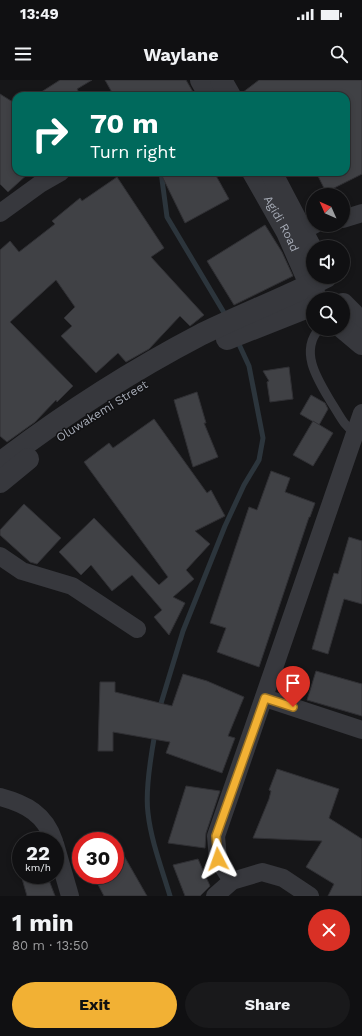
<!DOCTYPE html>
<meta charset="utf-8">
<style>
:root{--surface:#101012;--page:#19191b;--text:#f1f3f6;--muted:#9c9d9f;--line:#303032;--accent:#f2b134}
body{margin:0;font-family:"Work Sans",sans-serif;background:var(--page);color:var(--text);height:100vh;display:flex;flex-direction:column;font-size:15px;white-space:nowrap}
*{box-sizing:border-box;margin:0}
p{font-size:13px;color:var(--muted)}
.icon{flex:none;width:22px;height:22px;fill:none;stroke:currentColor;stroke-width:2;stroke-linecap:round;stroke-linejoin:round}
.map{position:relative;height:816px;overflow:hidden}
.panel{display:flex;flex-direction:column;background:var(--surface);flex:1}
.panel>*{flex:none}
.banner{position:absolute;left:12px;top:12px;width:338px;height:84px;border-radius:12px;box-shadow:0 2px 6px #0003,0 0 0 1px var(--line);background:#00695c;color:#fff;overflow:hidden}
.needle{width:26px;rotate:315deg}
.controls{position:absolute;left:306px;top:108px;display:grid;gap:8px}
.controls a{display:grid;place-items:center;width:44px;height:44px;border-radius:50%;background:var(--surface);box-shadow:0 2px 6px #0003,0 0 0 1px var(--line);font-size:20px}
.speed{position:absolute;left:12px;top:752px;display:flex;gap:8px;font-size:20px;font-weight:700;text-align:center}
.speed>*{display:grid;place-content:center;width:52px;height:52px;border-radius:50%;background:var(--surface);box-shadow:0 2px 6px #0003,0 0 0 1px var(--line);line-height:1}
.speed small{font-size:10px;font-weight:400}
.speed .limit{border:6px solid #d22;background:#fff;color:#111}
.pin{position:absolute;display:grid;place-items:center;width:34px;height:34px;color:#fff;margin:-41px -17px;border-radius:50% 50% 50% 0;rotate:-45deg;box-shadow:0 0 4px #0007}
.pin .icon{rotate:45deg}
.me{position:absolute;width:44px;margin:-22px;rotate:356deg;stroke-linejoin:round;filter:drop-shadow(0 0 3px #0008)}
.turn{display:flex;align-items:center;gap:14px;height:84px;padding:0 12px;font-size:18px}
.turn .icon{width:52px;height:52px;stroke-width:2.5}
.turn b{display:block;font-size:28px;line-height:34px}
.round{display:grid;place-items:center;flex:none;width:42px;height:42px;border-radius:21px;background:var(--page)}
.headline{display:flex;align-items:center;justify-content:space-between;height:68px;padding:0 12px}
h1{font-size:24px;font-weight:700;line-height:30px}
.cta{display:flex;gap:8px;margin-top:auto;padding:8px 12px}
.cta a{flex:1;height:46px;border-radius:24px;background:var(--accent);color:#111;font-size:16px;font-weight:700;line-height:46px;text-align:center}
.cta a+a{background:var(--page);color:var(--text)}
.status{display:flex;justify-content:space-between;align-items:center;height:28px;padding:0 20px;background:var(--surface);direction:ltr}
.status svg{height:11px;fill:currentColor}
header{display:flex;justify-content:space-between;align-items:center;height:52px;padding:0 12px;background:var(--surface);font-size:18px;font-weight:700}
.map>svg:first-child{display:block}
</style>
<div class="status"><b>13:49</b><svg viewBox="0 0 49 12"><path d="M0 12V9h3v3zM5 12V6h3v6zM10 12V3h3v9zM15 12V0h3v12zM26 1h20v11H26zM47 4h2v5h-2z"/></svg></div>
<header><svg class="icon" aria-label="menu" viewBox="0 0 24 24"><path d="M4 6h16M4 12h16M4 18h16"/></svg>Waylane<svg class="icon" aria-label="search" viewBox="0 0 24 24"><circle cx="10" cy="10" r="6"/><path d="M15 15l6 6"/></svg></header>
<div class="map">
<svg width="362" height="816" viewBox="0 0 362 816">
<rect width="100%" height="100%" fill="#161618"/>
<g fill="none" stroke-linecap="round" stroke-linejoin="round">
<g stroke="#2c353c" stroke-width="5">
<polyline points="161,92 167,137 226,236"/>
<polyline points="159,630 183,551 225,446 244,405 259,380 263,358 249,286 237,260"/>
<path d="M155,653c-4,22 -10,58 -7,80 3,28 14,56 22,83"/>
</g>
</g>
<g fill="#404145" stroke="#303034">
<polygon points="60,0 92,0 77,9 81,16 35,16"/>
<polygon points="105,0 186,0 193,12 186,16 114,16"/>
<polygon points="259,0 362,0 362,94 326,112 316,92 346,92 346,16 242,16 242,13"/>
<polygon points="0,14 16,24 16,92 30,92 8,112 0,104"/>
<polygon points="160,92 214,92 229,119 185,143"/>
<polygon points="117,97 164,168 151,177 204,235 190,246 180,236 149,269 126,282 118,273 96,293 61,256 72,246 64,238 75,227 56,200 10,242 73,306 57,322 56,320 35,342 7,362 0,356 0,170 10,161 19,172 55,144 52,141 80,118 82,121"/>
<polygon points="265,145 282,172 293,196 234,225 207,181"/>
<polygon points="289,287 293,319 270,322 267,302 269,301 263,291"/>
<polygon points="197,312 206,343 204,343 218,377 193,387 174,320"/>
<polygon points="311,315 325,323 328,329 319,345 300,334"/>
<polygon points="154,339 207,413 211,410 225,436 195,451 210,464 186,490 194,499 173,517 185,523 169,555 154,537 162,530 132,495 112,511 91,485 81,495 59,472 94,438 159,505 168,497 84,382 109,363 113,368"/>
<polygon points="313,341 333,353 313,386 293,375"/>
<polygon points="271,391 290,398 285,412 315,423 310,437 309,437 259,587 217,572 226,548 210,543 249,427 257,430"/>
<polygon points="24,424 61,458 37,484 30,482 0,455 0,450"/>
<polygon points="349,457 362,461 362,524 344,519 328,574 312,569 334,493 338,494"/>
<polygon points="316,591 362,604 362,636 307,620"/>
<polygon points="183,594 207,601 244,617 228,656 235,658 222,693 166,673 170,662 113,652 113,671 98,671 100,602 115,602 115,612 172,626"/>
<polygon points="277,689 339,709 329,738 362,759 362,816 328,816 334,804 306,787 322,761 253,758 269,719 271,711 269,710"/>
<polygon points="186,706 220,711 206,753 205,768 168,763"/>
<polygon points="115,760 147,816 104,816 93,795 115,795"/>
<polygon points="198,779 210,806 200,816 185,816 173,785"/>
<polygon points="21,795 47,795 55,816 27,816"/>
</g>
<g fill="none" stroke-linecap="round" stroke-linejoin="round">
<path stroke="#37383d" stroke-width="9" d="M319,249c-20,23 -1,51 12,73 8,12 12,23 24,31"/>
<g stroke="#37383d" stroke-width="18">
<polyline points="0,133 40,104 61,92"/>
<polyline points="343,139 362,133"/>
<polyline points="287,152 314,145"/>
<polyline points="0,476 22,491 72,506 137,549"/>
<polyline points="265,618 362,650"/>
<path d="M0,717c26,7 45,17 54,44"/>
<polyline points="55,764 70,816"/>
<polyline points="232,801 218,779 216,756 362,333"/>
<polyline points="215,816 232,801 262,792 283,798 310,816"/>
</g>
<g stroke="#37383d" stroke-width="22">
<polyline points="201,0 210,16"/>
<polyline points="221,0 230,16"/>
<path id="s1" d="M253,92l34,60 29,66"/>
<polyline points="271,92 313,172"/>
<polyline points="343,224 362,243"/>
<polyline points="343,248 362,264"/>
<polyline points="227,259 313,225"/>
<path d="M0,383c64,-49 131,-92 202,-129 41,-20 83,-36 124,-57"/>
<polyline points="0,402 28,379"/>
</g>
</g>
<g fill="none" stroke-linecap="round" stroke-linejoin="round">
<g stroke="#9d7322" stroke-width="10">
<polyline id="route" points="218,779 216,756 265,618 293,627"/>
</g>
<use href="#route" stroke="#f2b134" stroke-width="7"/>
</g>
<g text-anchor="middle" dominant-baseline="central" stroke-width="3" stroke-linejoin="round" paint-order="stroke">
<g font-size="12" fill="#a8adb8" stroke="#111113">
<text stroke="none"><textPath href="#s1" startOffset="59">Agidi Road</textPath></text>
<text transform="translate(102 331) rotate(-32)">Oluwakemi Street</text>
</g>
</g>
</svg>
<div class="controls">
<a><svg class="needle" viewBox="-14 -14 28 28"><path d="M0-13l5 13h-10z" fill="#e53935"/><path d="M0 13l5-13h-10z" fill="#9c9d9f"/></svg></a>
<a><svg class="icon" aria-label="sound" viewBox="0 0 24 24"><path d="M4 9h4l5-4v14l-5-4H4zM17 9q2 3 0 6"/></svg></a>
<a><svg class="icon" aria-label="search" viewBox="0 0 24 24"><circle cx="10" cy="10" r="6"/><path d="M15 15l6 6"/></svg></a>
</div>
<div class="speed"><div>22<small>km/h</small></div><div class="limit">30</div></div>
<div class="pin" style="left:293px;top:627px;background:#d93025"><svg class="icon" aria-label="arrive" viewBox="0 0 24 24"><path d="M6 21V4h12l-3 4 3 4H6"/></svg></div>
<svg class="me" style="left:218px;top:779px" viewBox="-20 -20 40 40"><path d="M0-17L14 15 0 8-14 15z" fill="#f2b134" stroke="#fff" stroke-width="4"/></svg>
<div class="banner">
<div class="turn"><svg class="icon" aria-label="right" viewBox="0 0 24 24"><path d="M7 20v-9h11M14 6l5 5-5 5"/></svg><div><b>70 m</b>Turn right</div></div>
</div>
</div>
<section class="panel">
<div class="headline"><div><h1>1 min</h1><p>80 m · 13:50</p></div><a class="round" style="background:#d93025;color:#fff"><svg class="icon" aria-label="close" viewBox="0 0 24 24"><path d="M6 6l12 12M18 6L6 18"/></svg></a></div>
<div class="cta"><a>Exit</a><a>Share</a></div>
</section>
